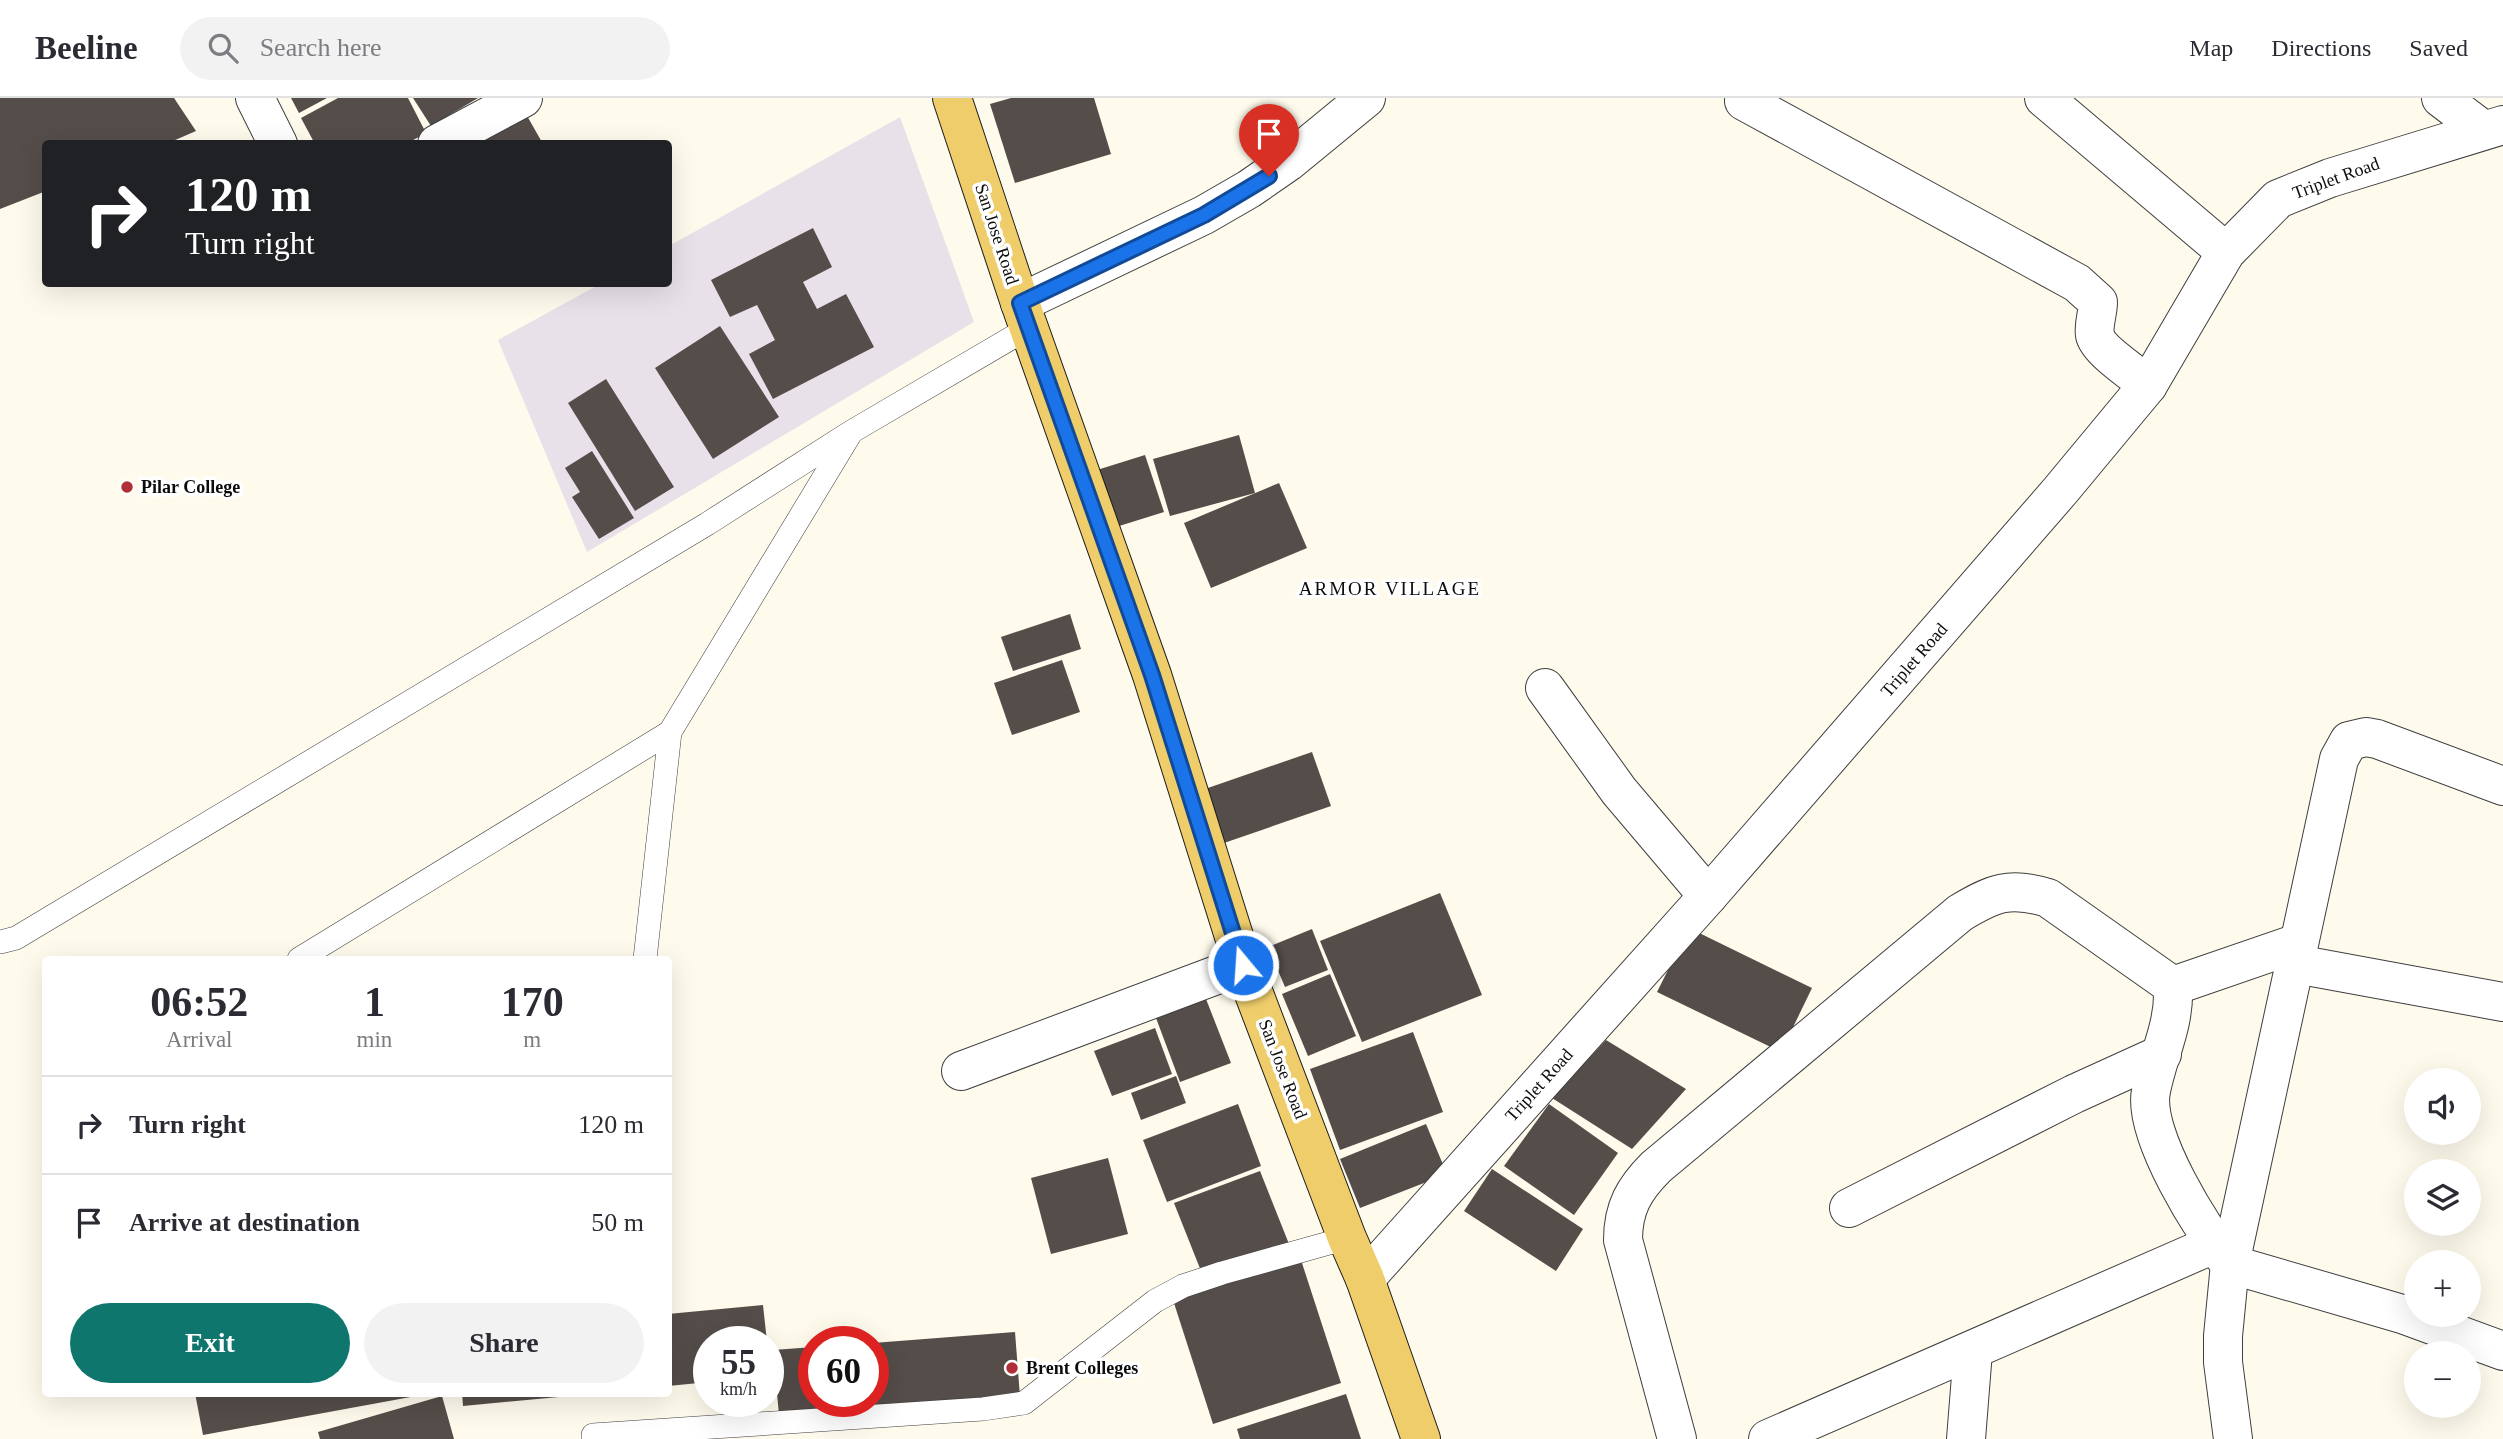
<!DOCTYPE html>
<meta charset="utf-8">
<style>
:root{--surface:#fff;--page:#f2f2f3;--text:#2b2b33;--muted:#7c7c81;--line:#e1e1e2;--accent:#0f766e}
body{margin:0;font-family:"Times New Roman",serif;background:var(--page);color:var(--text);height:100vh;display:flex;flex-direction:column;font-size:26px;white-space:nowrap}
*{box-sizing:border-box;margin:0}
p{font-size:23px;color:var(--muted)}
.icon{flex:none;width:38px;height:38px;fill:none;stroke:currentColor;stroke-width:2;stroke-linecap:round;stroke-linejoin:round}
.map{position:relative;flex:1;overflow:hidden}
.drawer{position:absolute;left:42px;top:858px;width:630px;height:441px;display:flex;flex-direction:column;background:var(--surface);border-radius:7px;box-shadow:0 7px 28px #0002}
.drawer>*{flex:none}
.banner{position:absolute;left:42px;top:42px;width:630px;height:147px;border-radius:7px;box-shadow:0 7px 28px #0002;background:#202124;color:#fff;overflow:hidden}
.tools{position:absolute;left:2404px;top:970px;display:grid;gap:14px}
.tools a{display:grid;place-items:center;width:77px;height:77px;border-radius:50%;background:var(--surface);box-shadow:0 7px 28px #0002;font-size:35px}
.speed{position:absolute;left:693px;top:1228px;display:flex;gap:14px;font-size:35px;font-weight:700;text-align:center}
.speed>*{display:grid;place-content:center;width:91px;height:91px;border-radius:50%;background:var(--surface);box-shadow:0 7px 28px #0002;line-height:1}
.speed small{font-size:18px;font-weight:400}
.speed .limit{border:10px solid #d22;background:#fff;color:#111}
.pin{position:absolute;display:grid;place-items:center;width:60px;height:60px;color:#fff;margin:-72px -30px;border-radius:50% 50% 50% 0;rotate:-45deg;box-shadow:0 0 7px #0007}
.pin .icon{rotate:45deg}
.me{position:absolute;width:77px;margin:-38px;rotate:342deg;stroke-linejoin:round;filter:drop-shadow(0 0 5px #0008)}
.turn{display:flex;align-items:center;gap:24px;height:147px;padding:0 28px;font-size:32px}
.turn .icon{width:91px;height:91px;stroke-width:2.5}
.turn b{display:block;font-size:49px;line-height:60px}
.eta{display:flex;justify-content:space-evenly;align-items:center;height:119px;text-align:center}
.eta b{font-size:42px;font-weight:700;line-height:49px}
.action{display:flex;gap:14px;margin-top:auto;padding:14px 28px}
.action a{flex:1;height:80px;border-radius:42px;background:var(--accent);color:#fff;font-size:28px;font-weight:700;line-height:80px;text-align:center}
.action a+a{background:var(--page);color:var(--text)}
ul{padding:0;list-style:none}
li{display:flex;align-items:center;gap:21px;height:98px;padding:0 28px;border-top:2px solid var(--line)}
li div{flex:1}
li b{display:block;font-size:26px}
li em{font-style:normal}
header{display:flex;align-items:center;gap:42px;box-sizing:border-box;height:98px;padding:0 35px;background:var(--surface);border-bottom:2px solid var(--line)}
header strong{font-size:33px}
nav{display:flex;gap:38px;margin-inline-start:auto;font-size:24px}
.search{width:490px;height:63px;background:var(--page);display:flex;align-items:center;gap:18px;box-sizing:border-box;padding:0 24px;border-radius:38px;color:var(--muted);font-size:26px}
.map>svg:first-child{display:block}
</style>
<header>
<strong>Beeline</strong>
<div class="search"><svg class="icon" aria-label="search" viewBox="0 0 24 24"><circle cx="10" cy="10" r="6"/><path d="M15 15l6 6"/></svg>Search here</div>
<nav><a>Map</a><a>Directions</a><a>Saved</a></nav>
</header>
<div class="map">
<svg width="2503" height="1341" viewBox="0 0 2503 1341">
<rect width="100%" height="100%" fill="#fefaec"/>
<polygon fill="#e9e1ea" points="900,19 974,224 587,454 498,242 600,186 668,186 669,148"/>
<g fill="#544d49">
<polygon points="0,0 174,0 196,33 166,46 46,46 46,93 0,111"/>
<polygon points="291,0 327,0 299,15"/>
<polygon points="338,0 408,0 426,35 406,46 315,46 301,20"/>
<polygon points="413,0 478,0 431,28"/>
<polygon points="1011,0 1094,0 1111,56 1015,85 990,6"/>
<polygon points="522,9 543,46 454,46"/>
<polygon points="813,130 832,169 803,184 817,211 846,196 874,249 773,301 749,256 775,242 757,207 730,219 711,182"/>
<polygon points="720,228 779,319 713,361 655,270"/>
<polygon points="606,281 674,389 635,413 568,305"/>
<polygon points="1239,337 1255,395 1170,418 1153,361"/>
<polygon points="592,353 634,420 599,441 572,399 580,394 565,370"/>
<polygon points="1145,357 1164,414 1116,429 1097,372"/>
<polygon points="1279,385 1307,450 1211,490 1184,425"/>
<polygon points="1070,516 1081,551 1013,573 1001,539"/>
<polygon points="1062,562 1080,614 1012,637 994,585"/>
<polygon points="1312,654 1331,708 1224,745 1205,691"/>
<polygon points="1440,795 1482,897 1362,944 1320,843"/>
<polygon points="1689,830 1812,890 1781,954 1657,894"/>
<polygon points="1312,831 1328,872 1285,889 1268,849"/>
<polygon points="1330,876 1356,938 1308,958 1282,896"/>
<polygon points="1206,901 1231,965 1180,984 1156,920"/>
<polygon points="1155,930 1172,976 1112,998 1094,953"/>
<polygon points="1413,934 1443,1014 1340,1052 1310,971"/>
<polygon points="1606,942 1686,991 1632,1051 1552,1000"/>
<polygon points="1176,978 1186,1005 1141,1022 1131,995"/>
<polygon points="1238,1006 1261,1068 1167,1104 1143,1042"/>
<polygon points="1549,1006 1618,1055 1574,1117 1504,1068"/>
<polygon points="1426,1026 1447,1076 1360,1110 1340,1061"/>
<polygon points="1108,1060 1128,1136 1051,1156 1031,1080"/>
<polygon points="1492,1071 1583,1131 1556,1173 1464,1113"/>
<polygon points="1260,1073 1289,1146 1203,1178 1174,1105"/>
<polygon points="1301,1162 1341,1285 1213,1326 1173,1202"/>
<polygon points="763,1207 767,1244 709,1244 709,1284 668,1288 668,1216"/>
<polygon points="1015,1234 1020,1299 779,1317 773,1252 814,1249 814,1304 873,1304 873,1245"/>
<polygon points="195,1295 427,1295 427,1296 203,1337"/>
<polygon points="462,1295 580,1295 580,1297 463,1308"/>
<polygon points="1346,1296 1361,1341 1240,1341 1237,1331"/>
<polygon points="442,1298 454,1341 320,1341 318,1334"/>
</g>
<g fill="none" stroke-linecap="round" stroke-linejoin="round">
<g stroke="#3f3f3f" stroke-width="24">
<g id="service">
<polyline points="0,844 16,840 707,426 851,334 1030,229"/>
<polyline points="299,861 670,634 849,338"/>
<polyline points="645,861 670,634"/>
<polyline points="593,1337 983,1311 1024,1305 1155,1203 1183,1188 1222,1175 1347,1140"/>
</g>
</g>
<g stroke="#3f3f3f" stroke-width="40">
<g id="minor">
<polyline points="255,0 278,46"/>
<polyline points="2044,0 2226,154"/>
<polyline points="2441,0 2483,32"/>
<path d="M1744,3l333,182 21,19c0,11 -5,23 -3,33 3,15 40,39 53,50"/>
<polyline points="437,46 523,0"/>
<polyline points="1020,205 1204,117 1249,91 1288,64 1366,0"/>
<polyline points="1545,590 1619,693 1708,798"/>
<polyline points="2296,866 2503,904"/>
<polyline points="2173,888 2298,845"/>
<polyline points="961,973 1243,867"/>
<polyline points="1849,1110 2074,996 2162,956"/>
<path d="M1677,1341l-54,-199c0,-32 11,-51 33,-73l304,-254c33,-20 50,-27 88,-15l125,88c2,40 -15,68 -22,105 -9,43 52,140 79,173l172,50 101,37"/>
<polyline points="1768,1341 2214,1146"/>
<polyline points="1966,1341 1973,1253"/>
<polyline points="2233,1341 2223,1264 2223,1238 2230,1166 2339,661 2349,643 2366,639 2377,641 2503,688"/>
</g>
</g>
<g stroke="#3f3f3f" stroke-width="40">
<polyline id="tertiary" points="1365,1181 1708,798 2060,393 2148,287 2226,154 2278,101 2330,80 2503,27"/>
</g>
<g stroke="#1d1d1d" stroke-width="40">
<polyline id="primary" points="952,0 1020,205 1152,577 1243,867 1347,1140 1365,1181 1421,1341"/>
</g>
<use href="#service" stroke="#fff" stroke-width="23"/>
<use href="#minor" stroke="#fff" stroke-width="38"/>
<use href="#tertiary" stroke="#fff" stroke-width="38"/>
<use href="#primary" stroke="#efcd6b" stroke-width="38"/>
</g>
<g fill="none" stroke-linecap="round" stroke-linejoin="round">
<g stroke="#114b97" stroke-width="18">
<polyline id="route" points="1243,867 1152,577 1020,205 1204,117 1269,78"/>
</g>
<use href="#route" stroke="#1a73e8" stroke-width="12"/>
</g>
<g fill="#b22e36" stroke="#fff" stroke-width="2.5">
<circle cx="127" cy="389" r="7"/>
<circle cx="1012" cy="1270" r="7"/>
</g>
<g text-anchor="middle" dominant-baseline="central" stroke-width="7" stroke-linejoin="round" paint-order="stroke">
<g font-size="18" fill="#0c0c0c" stroke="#fff">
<text transform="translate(2336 80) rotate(-20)">Triplet Road</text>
<text transform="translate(997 136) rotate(72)">San Jose Road</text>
<text transform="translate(1914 562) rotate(-49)">Triplet Road</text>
<text transform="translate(1283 971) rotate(69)">San Jose Road</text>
<text transform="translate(1539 987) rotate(-48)">Triplet Road</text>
</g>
<g font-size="18" font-weight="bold" fill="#0c0c0c" stroke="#fff" text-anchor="start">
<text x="141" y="389">Pilar College</text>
<text x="1026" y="1270">Brent Colleges</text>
</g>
<g font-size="19" letter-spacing="2" fill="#0c0c0c" stroke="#fff">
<text x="1390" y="490">ARMOR VILLAGE</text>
</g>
</g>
</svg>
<div class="tools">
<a><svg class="icon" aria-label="sound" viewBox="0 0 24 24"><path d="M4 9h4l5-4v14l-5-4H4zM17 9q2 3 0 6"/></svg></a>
<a><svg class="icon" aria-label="layers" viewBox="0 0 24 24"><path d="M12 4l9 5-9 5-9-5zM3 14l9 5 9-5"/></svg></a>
<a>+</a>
<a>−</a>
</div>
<div class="speed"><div>55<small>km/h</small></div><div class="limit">60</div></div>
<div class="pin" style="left:1269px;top:78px;background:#d93025"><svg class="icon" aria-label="arrive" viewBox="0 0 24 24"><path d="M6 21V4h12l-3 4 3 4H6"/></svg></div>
<svg class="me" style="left:1243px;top:867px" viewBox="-20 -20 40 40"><circle r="17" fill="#1a73e8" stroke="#fff" stroke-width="3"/><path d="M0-11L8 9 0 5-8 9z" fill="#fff"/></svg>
<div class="banner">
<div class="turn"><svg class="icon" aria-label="right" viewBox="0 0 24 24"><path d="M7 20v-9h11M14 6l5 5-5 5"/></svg><div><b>120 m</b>Turn right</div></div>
</div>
<section class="drawer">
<div class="eta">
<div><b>06:52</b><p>Arrival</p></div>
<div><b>1</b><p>min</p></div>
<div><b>170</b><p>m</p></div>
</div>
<ul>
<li><svg class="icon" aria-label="right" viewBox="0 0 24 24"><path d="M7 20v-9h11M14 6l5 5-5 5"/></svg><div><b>Turn right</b></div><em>120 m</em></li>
<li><svg class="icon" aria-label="arrive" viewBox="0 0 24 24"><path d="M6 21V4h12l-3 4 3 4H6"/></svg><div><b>Arrive at destination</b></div><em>50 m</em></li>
</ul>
<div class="action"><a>Exit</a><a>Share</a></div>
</section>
</div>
